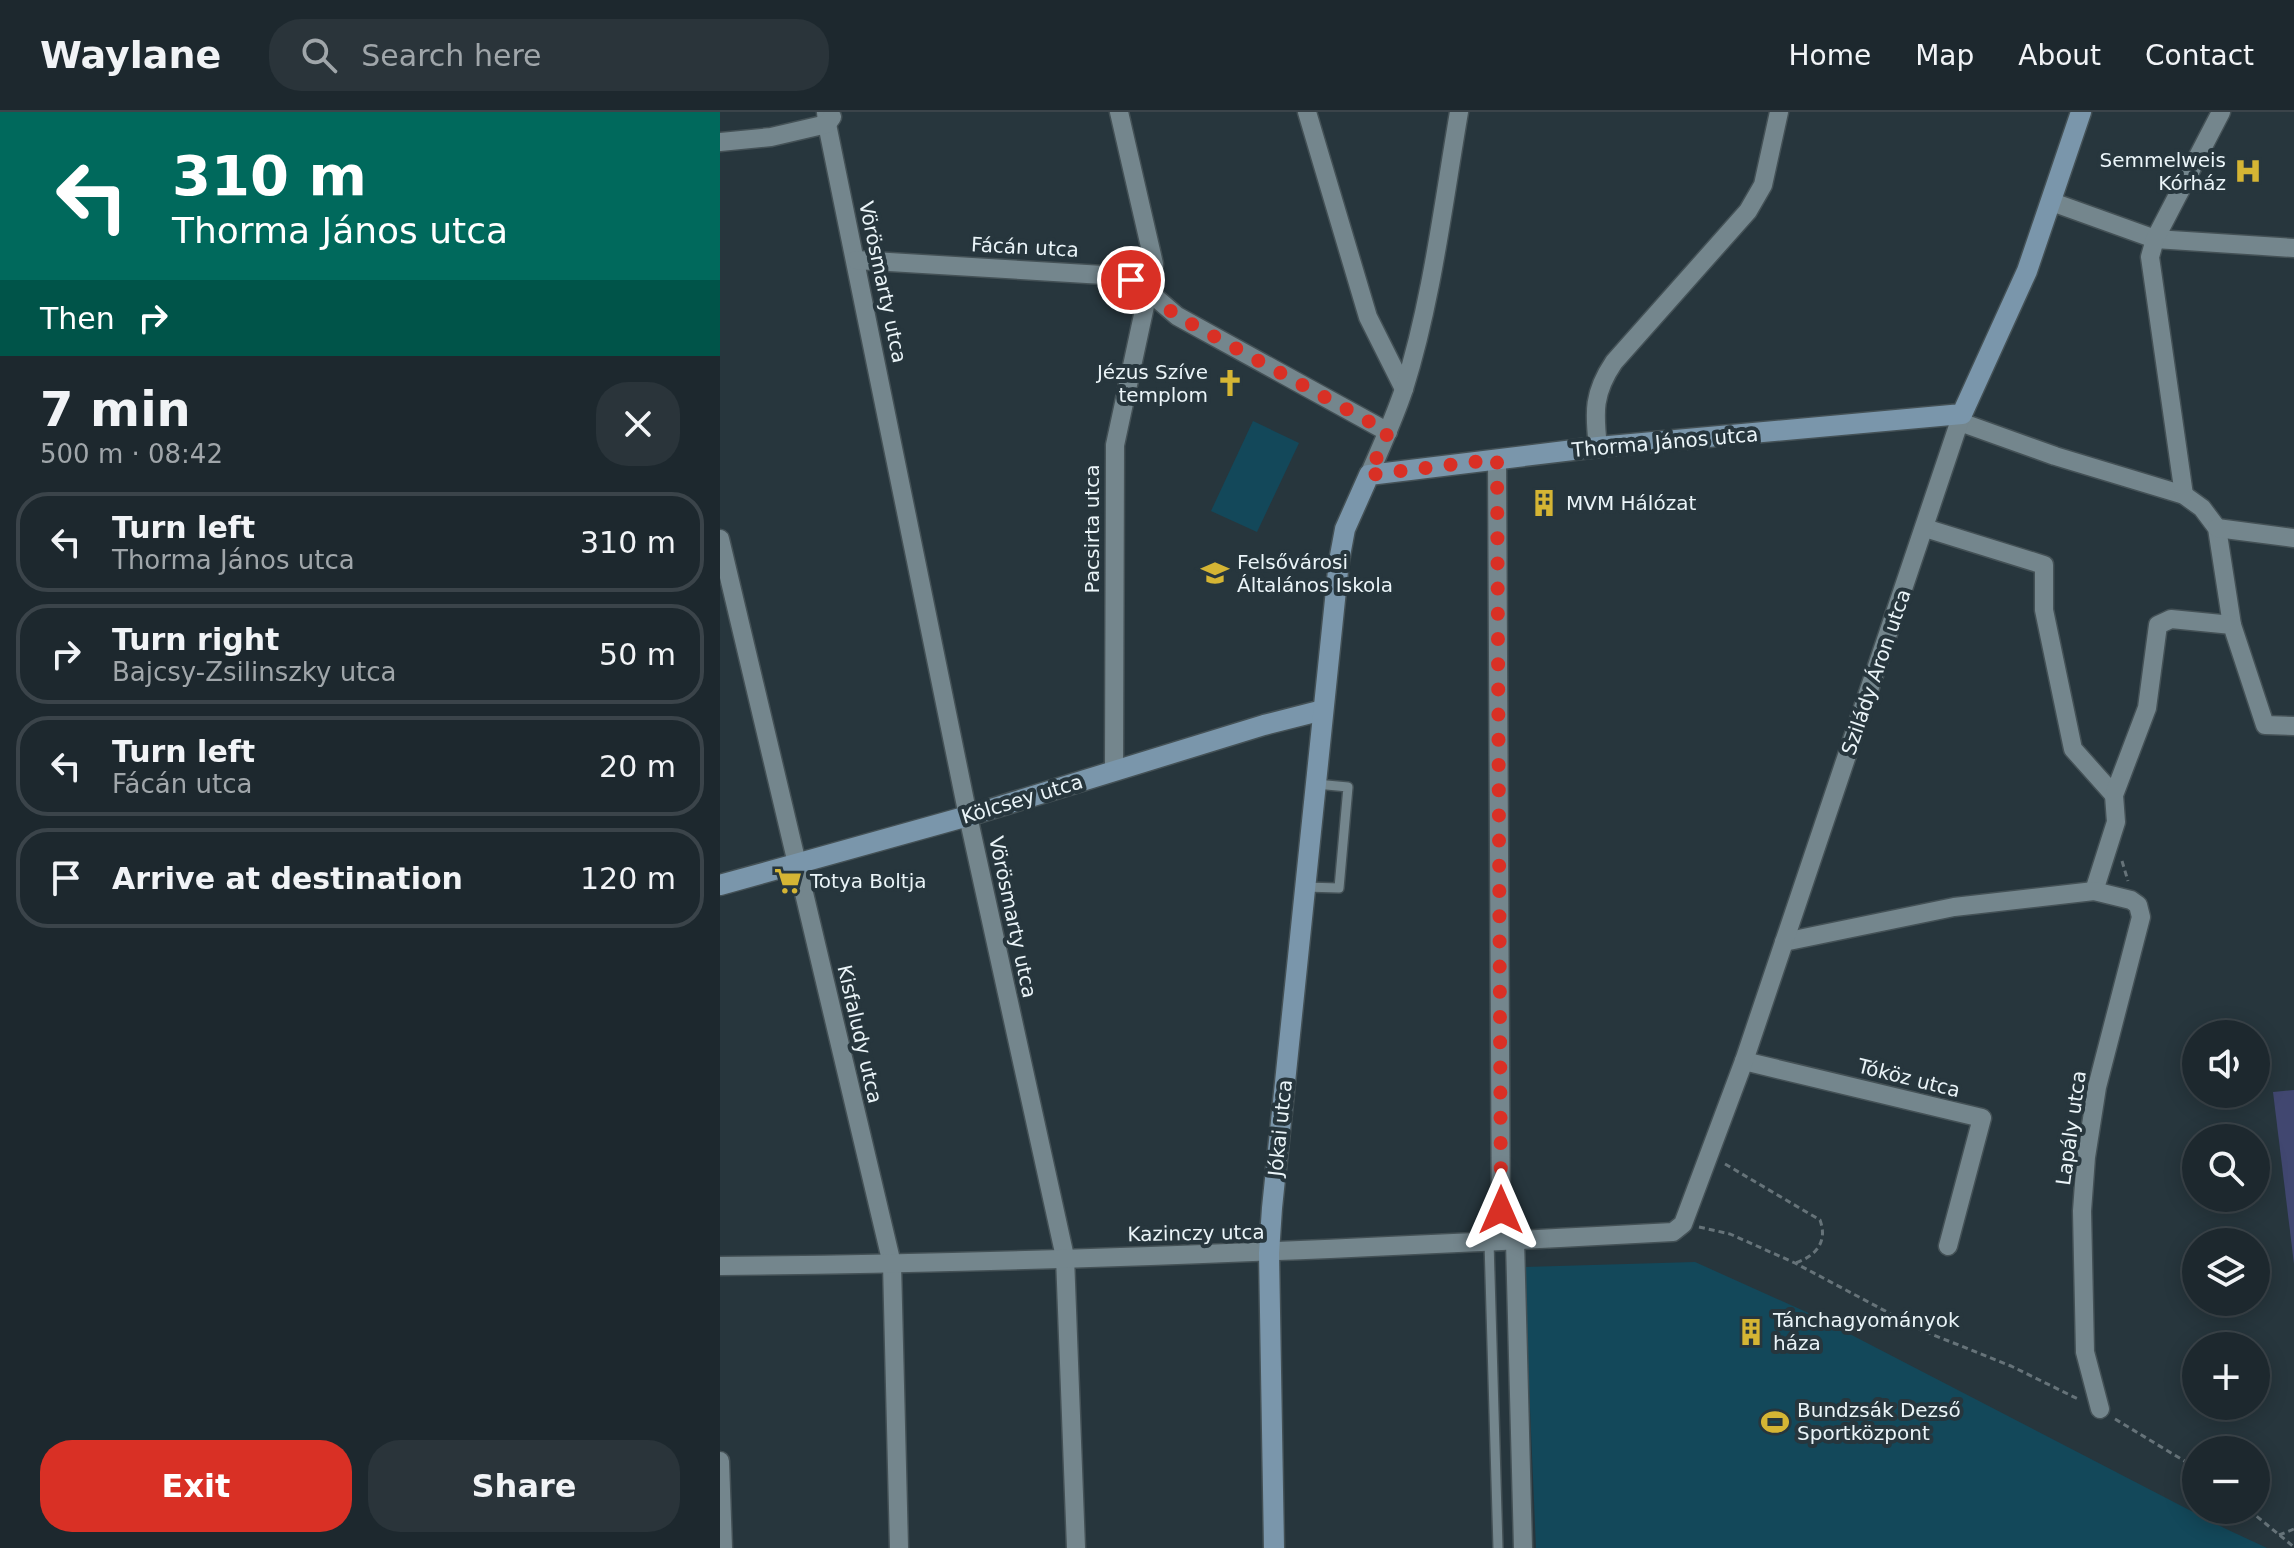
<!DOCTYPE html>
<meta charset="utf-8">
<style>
:root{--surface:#1d282e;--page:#2a343a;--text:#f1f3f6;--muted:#a0a6aa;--line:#3b444a;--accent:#d93025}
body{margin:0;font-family:"DejaVu Sans",sans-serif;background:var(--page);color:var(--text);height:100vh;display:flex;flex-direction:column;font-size:30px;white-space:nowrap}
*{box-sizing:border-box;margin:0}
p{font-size:26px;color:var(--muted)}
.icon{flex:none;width:44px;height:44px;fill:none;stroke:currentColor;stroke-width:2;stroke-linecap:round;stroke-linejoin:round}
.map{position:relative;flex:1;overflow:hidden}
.side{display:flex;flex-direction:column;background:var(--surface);width:720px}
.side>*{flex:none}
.top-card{background:#00695c;color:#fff;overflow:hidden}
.fabs{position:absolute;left:1462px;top:908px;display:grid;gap:16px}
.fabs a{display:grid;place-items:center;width:88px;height:88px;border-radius:50%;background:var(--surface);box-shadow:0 4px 20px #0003,0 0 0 2px var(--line);font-size:40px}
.pin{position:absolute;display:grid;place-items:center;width:68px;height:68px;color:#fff;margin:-34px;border:4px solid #fff;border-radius:50%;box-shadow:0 2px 8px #0007}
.me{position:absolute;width:88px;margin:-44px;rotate:0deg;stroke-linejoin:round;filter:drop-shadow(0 0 6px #0008)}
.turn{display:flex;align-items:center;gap:28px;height:168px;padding:0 40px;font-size:36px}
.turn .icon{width:104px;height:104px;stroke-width:2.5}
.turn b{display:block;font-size:56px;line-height:68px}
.then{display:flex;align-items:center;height:76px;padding:0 40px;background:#0003;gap:16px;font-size:30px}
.round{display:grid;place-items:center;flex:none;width:84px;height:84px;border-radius:32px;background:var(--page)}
.summary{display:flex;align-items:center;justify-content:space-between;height:136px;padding:0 40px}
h1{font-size:48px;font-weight:700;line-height:60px}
.cta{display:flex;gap:16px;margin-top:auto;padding:16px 40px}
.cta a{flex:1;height:92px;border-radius:32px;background:var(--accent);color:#fff;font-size:32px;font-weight:700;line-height:92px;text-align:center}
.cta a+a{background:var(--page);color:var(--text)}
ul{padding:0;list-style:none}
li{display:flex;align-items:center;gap:24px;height:100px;margin:0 16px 12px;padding:0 24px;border:4px solid var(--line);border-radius:32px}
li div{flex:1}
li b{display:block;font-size:30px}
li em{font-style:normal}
header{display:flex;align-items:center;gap:48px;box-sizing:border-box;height:112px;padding:0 40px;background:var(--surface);border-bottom:2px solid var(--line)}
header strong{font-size:38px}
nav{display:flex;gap:44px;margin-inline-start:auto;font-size:28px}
.search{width:560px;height:72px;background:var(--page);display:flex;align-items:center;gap:20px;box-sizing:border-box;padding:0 28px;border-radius:32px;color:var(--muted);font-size:30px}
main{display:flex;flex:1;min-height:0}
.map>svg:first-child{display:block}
</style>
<header>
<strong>Waylane</strong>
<div class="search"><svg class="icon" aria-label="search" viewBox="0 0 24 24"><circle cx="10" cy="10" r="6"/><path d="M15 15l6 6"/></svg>Search here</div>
<nav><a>Home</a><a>Map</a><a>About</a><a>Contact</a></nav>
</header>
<main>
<section class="side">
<div class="top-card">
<div class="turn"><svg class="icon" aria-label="left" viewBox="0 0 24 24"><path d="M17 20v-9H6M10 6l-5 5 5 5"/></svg><div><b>310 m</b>Thorma János utca</div></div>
<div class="then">Then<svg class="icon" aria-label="right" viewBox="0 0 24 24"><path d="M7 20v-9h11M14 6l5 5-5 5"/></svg></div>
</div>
<div class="summary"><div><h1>7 min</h1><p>500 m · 08:42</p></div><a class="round"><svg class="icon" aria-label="close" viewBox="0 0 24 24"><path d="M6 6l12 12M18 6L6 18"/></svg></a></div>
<ul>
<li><svg class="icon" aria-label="left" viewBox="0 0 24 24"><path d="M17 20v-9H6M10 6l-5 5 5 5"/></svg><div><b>Turn left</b><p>Thorma János utca</p></div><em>310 m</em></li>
<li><svg class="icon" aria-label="right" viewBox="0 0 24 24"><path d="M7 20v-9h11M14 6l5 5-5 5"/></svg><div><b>Turn right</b><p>Bajcsy-Zsilinszky utca</p></div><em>50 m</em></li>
<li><svg class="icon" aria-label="left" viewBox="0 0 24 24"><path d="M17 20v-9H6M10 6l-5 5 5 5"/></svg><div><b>Turn left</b><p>Fácán utca</p></div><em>20 m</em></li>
<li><svg class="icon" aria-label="arrive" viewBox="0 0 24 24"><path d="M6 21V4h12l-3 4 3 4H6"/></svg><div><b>Arrive at destination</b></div><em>120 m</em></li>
</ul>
<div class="cta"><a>Exit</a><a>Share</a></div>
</section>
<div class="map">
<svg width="1574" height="1436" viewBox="0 0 1574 1436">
<rect width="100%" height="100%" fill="#27363d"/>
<g fill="#13485a">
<polygon points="533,309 579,331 537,420 491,399"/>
<polygon points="975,1150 1093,1203 1504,1416 1547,1436 816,1436 804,1155"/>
</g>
<polygon fill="#414770" points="1574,978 1574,1152 1553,980"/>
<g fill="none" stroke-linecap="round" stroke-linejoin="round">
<g stroke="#445156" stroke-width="12">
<g id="lane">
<polyline points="585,775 619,776 628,675 596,672"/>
<polyline points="769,1130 778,1436"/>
</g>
</g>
<g stroke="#445156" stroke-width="21">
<g id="street">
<polyline points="106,0 107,12 248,704 345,1145 356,1436"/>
<polyline points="587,0 648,205 684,277"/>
<polyline points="0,30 51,25 107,12 112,5"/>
<polyline points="1332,90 1435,127 1574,136"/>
<polyline points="136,148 400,164 428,179 457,204 668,320"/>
<polyline points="1240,310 1335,344 1464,383 1482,396 1497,416 1512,513"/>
<path d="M878,335c-4,-35 -5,-54 16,-85l134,-151 15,-26 16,-73"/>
<polyline points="777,347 781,1129"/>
<path d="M649,363c12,-28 25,-56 35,-86 28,-89 39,-184 55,-277"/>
<polyline points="1464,383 1430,145 1435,127 1501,0"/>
<polyline points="1205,416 1324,453 1324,498 1353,637 1394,683"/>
<polyline points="1497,416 1574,426"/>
<polyline points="0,427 172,1152 179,1436"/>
<polyline points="394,658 395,333 434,152 399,0"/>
<polyline points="1374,779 1396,710 1394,683 1427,596 1438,513 1451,507 1512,513 1545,613 1574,614"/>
<polyline points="1064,830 1234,795 1374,779 1411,788 1418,793 1421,805 1377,975 1366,1045 1362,1099 1365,1240 1380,1297"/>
<polyline points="1024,949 1262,1006 1228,1134"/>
<polyline points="795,1129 803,1436"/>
<path d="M0,1154c318,-3 636,-17 953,-34l10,-8 61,-163 218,-647"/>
<polyline points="0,1349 3,1436"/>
</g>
</g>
<g stroke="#445156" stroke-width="23">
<g id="secondary">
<polyline points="0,773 248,704 544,613 603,598"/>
<polyline points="554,1436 549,1141 552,1096 619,449 625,417 649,363 878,335 1242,302 1307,159 1361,0"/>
</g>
</g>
<g stroke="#667379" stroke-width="3" stroke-dasharray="6 4" stroke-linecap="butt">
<polyline points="1402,749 1408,769"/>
<path d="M1005,1052l95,56c8,22 -4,36 -25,43"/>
<polyline points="979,1115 1010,1122 1075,1151 1201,1218 1291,1254 1360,1288"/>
<polyline points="1395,1307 1476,1356"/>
<polyline points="1529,1398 1574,1435"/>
<polyline points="1559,1423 1574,1417"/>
</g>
<use href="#lane" stroke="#74868d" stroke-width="9"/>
<use href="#street" stroke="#74868d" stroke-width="18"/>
<use href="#secondary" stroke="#7a96ab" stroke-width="20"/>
</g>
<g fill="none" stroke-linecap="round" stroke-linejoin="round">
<polyline stroke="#d93025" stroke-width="14" stroke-dasharray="0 25.2" points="411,168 457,204 668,320 649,363 777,347 781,1098"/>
</g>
<defs>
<g id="hospital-bare" transform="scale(2.16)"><path d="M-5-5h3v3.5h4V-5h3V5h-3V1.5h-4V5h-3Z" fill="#d5b534" stroke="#27363d" stroke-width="2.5" paint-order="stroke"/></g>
<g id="church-bare" transform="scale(2.16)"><path d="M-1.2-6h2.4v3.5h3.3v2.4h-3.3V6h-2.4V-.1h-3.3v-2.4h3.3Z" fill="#d5b534" stroke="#27363d" stroke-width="2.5" paint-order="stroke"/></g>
<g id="building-bare" transform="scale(2.16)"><path d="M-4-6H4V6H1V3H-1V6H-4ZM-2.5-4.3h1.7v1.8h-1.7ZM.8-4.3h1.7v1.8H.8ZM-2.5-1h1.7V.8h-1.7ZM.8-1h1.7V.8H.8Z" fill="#d5b534" stroke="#27363d" stroke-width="2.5" paint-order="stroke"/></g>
<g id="school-bare" transform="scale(2.16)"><path d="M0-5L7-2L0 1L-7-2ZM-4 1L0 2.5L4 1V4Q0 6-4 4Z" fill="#d5b534" stroke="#27363d" stroke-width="2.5" paint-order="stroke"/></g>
<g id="supermarket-bare" transform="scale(2.16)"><path d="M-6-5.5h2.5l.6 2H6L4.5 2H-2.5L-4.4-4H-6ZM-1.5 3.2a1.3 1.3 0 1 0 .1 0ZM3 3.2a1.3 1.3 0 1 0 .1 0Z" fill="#d5b534" stroke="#27363d" stroke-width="2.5" paint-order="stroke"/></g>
<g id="stadium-bare" transform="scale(2.16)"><path d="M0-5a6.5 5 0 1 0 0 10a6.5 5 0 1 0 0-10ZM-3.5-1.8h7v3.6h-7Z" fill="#d5b534" stroke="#27363d" stroke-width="2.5" paint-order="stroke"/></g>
</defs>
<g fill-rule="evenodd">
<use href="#hospital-bare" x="1528" y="59"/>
<use href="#church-bare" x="510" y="271"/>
<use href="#building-bare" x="824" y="391"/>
<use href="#school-bare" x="495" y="461"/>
<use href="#supermarket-bare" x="68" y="769"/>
<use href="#building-bare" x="1031" y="1220"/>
<use href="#stadium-bare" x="1055" y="1310"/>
</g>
<g text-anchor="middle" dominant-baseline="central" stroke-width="8" stroke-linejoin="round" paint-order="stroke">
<g font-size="20" fill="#eaf4f8" stroke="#27363d" text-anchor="start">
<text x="1506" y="48" text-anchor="end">Semmelweis<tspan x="1506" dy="23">Kórház</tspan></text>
<text x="488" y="260" text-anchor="end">Jézus Szíve<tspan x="488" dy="23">templom</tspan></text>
<text x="846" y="391">MVM Hálózat</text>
<text x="517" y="450">Felsővárosi<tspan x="517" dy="23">Általános Iskola</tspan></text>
<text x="90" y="769">Totya Boltja</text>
<text x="1053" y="1208">Tánchagyományok<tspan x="1053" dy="23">háza</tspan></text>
<text x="1077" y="1298">Bundzsák Dezső<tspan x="1077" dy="23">Sportközpont</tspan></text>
</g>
<g font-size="20" fill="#eaf4f8" stroke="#27363d">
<text transform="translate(305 135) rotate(3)">Fácán utca</text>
<text transform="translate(163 170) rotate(78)">Vörösmarty utca</text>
<text transform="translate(945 330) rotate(-5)">Thorma János utca</text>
<text transform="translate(372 417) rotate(-90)">Pacsirta utca</text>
<text transform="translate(1156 560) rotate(-71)">Szilády Áron utca</text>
<text transform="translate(302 687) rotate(-17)">Kölcsey utca</text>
<text transform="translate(293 805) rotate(78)">Vörösmarty utca</text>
<text transform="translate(140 922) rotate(77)">Kisfaludy utca</text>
<text transform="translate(1189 966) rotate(14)">Tóköz utca</text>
<text transform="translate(560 1016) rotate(-84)">Jókai utca</text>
<text transform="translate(1351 1016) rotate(-82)">Lapály utca</text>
<text transform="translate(476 1121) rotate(-1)">Kazinczy utca</text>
</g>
</g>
</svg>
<div class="fabs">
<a><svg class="icon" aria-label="sound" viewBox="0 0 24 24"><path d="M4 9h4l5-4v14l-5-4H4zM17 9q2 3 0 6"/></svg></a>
<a><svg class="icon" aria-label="search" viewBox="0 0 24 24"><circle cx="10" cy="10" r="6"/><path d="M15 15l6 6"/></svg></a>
<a><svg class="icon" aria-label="layers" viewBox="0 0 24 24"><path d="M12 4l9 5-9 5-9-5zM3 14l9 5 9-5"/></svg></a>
<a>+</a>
<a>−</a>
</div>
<div class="pin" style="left:411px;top:168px;background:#d93025"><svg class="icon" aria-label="arrive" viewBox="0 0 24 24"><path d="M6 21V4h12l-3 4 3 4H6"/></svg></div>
<svg class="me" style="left:781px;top:1098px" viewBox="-20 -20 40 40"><path d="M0-17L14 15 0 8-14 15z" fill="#d93025" stroke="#fff" stroke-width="4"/></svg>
</div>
</main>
